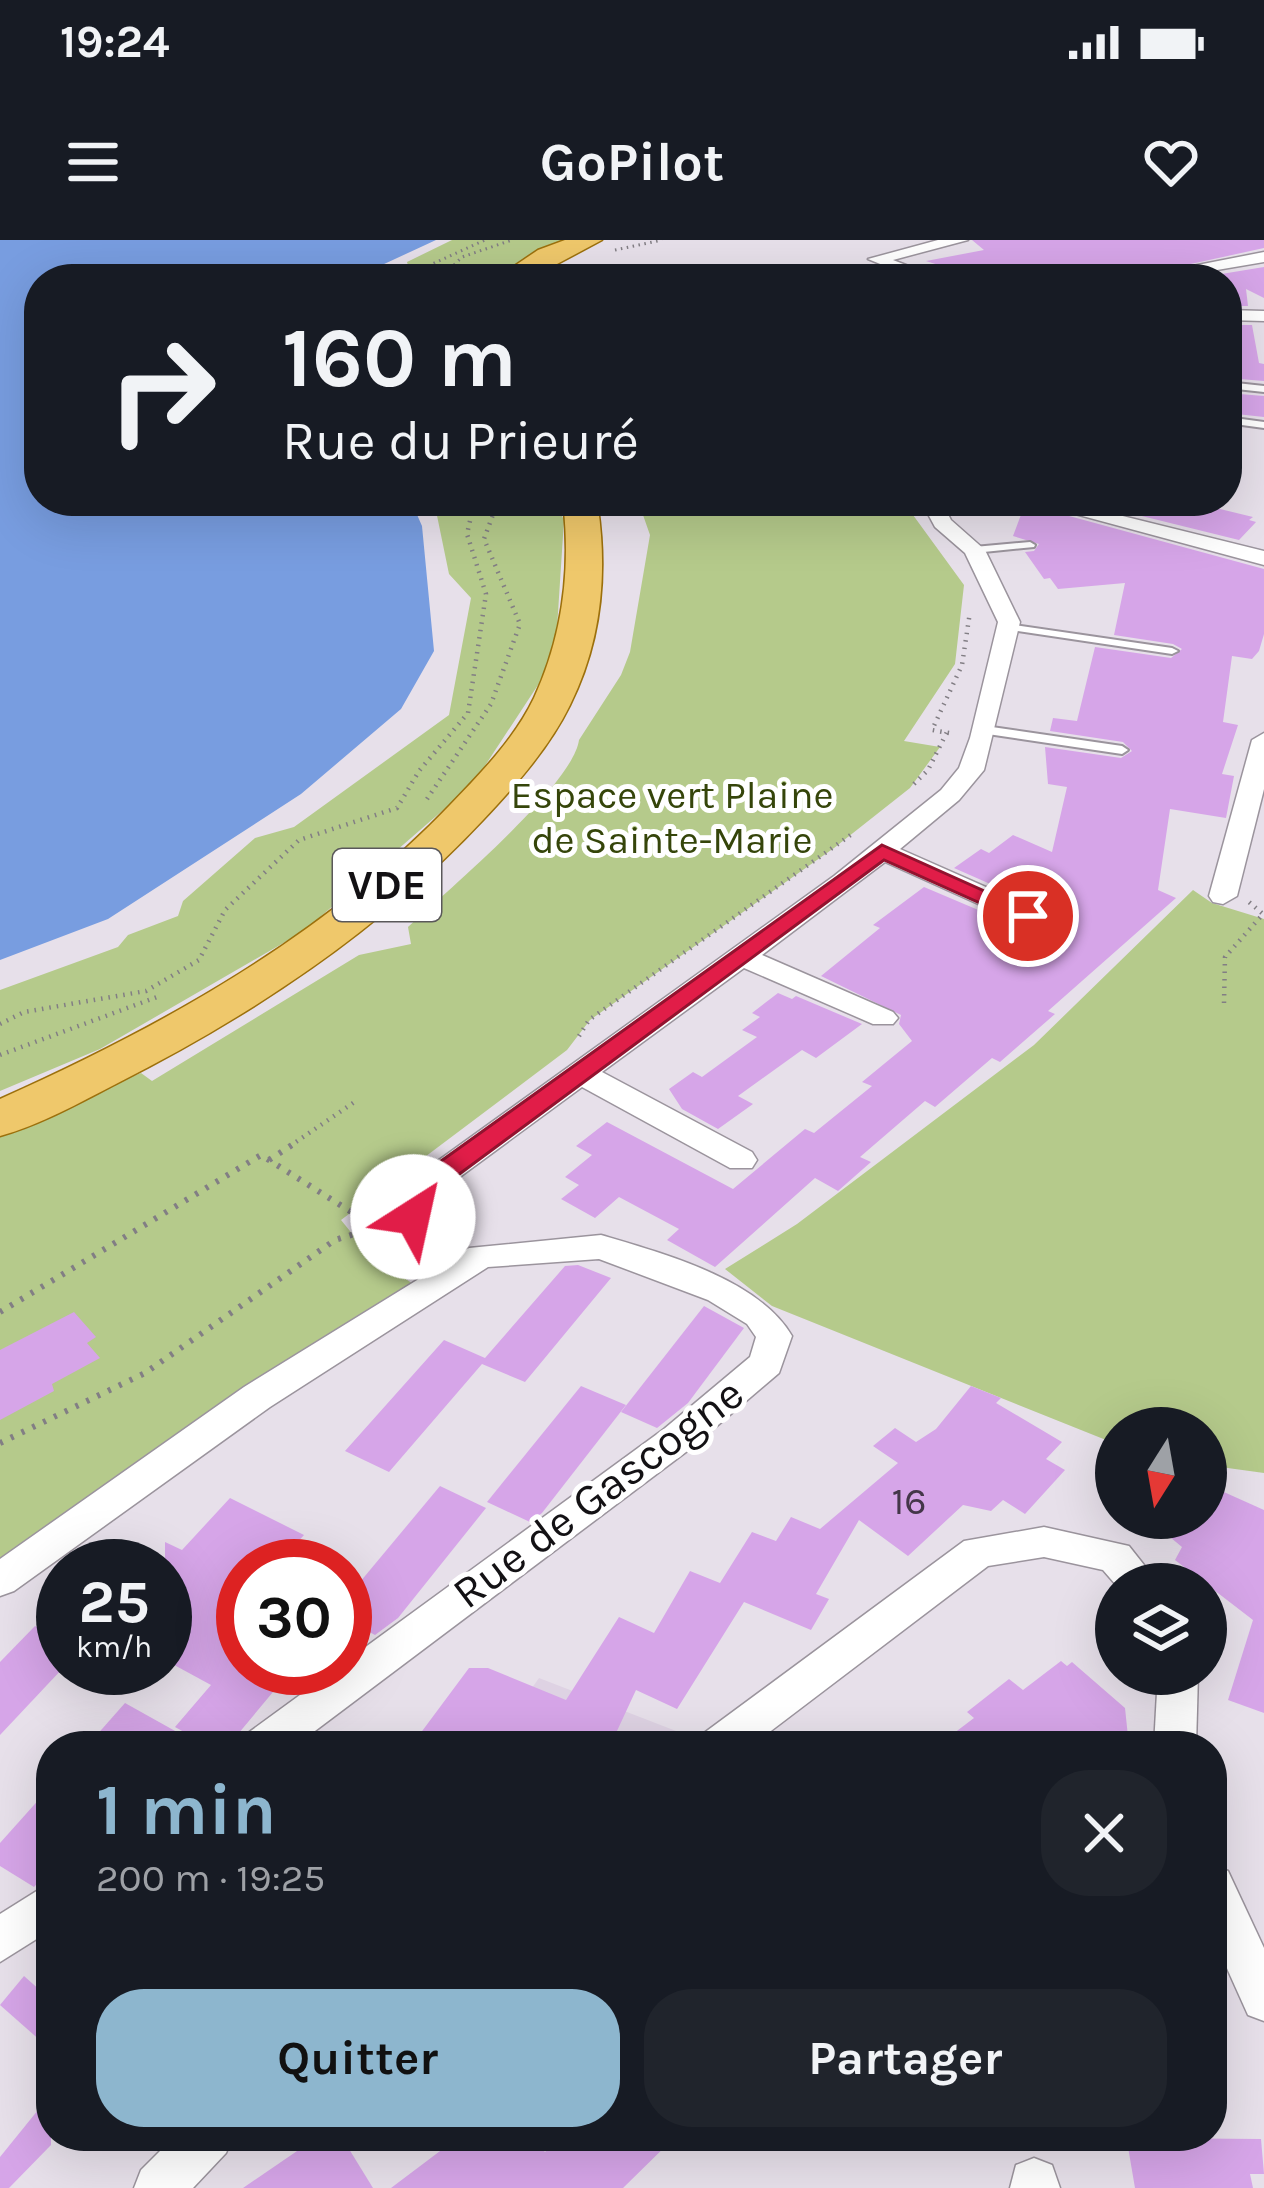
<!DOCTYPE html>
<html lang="fr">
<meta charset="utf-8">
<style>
:root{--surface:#171b24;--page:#20242c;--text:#f1f3f6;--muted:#9ea1a6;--accent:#8db6ce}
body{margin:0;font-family:Karla,sans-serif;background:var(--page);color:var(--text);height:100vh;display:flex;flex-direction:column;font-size:45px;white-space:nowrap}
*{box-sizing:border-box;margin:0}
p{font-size:39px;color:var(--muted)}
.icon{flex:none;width:66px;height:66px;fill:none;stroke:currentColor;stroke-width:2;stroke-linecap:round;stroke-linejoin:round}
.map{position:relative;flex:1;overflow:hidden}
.drawer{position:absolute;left:36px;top:1491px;width:1191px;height:420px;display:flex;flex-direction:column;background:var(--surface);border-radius:48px;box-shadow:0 12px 48px #0002}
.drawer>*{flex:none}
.banner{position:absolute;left:24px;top:24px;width:1218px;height:252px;border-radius:48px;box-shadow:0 12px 48px #0002;background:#171b24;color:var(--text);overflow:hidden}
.needle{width:78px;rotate:191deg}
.tools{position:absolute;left:1095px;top:1167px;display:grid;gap:24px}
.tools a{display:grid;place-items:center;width:132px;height:132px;border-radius:50%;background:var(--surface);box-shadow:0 12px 48px #0002;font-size:60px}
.speed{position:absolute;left:36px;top:1299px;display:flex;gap:24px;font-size:60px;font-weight:700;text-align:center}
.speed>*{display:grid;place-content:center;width:156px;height:156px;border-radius:50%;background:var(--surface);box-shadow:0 12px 48px #0002;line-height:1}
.speed small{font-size:30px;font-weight:400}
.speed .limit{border:18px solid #d22;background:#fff;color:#111}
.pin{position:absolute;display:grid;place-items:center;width:102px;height:102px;color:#fff;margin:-51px;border:6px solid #fff;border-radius:50%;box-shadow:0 3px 12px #0007}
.me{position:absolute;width:132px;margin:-66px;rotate:35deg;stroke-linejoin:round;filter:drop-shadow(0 0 9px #0008)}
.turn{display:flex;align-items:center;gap:42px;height:252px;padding:0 60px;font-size:54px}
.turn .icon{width:156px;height:156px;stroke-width:2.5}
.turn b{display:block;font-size:84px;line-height:102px}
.round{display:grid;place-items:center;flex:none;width:126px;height:126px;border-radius:48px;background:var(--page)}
.head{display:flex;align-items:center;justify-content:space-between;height:204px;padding:0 60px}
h1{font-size:72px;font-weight:700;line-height:90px;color:var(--accent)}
.button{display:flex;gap:24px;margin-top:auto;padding:24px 60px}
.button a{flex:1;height:138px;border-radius:48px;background:var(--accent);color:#111;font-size:48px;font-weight:700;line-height:138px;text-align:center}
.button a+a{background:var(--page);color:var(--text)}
.status{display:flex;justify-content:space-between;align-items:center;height:84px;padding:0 60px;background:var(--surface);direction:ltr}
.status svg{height:33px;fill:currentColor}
header{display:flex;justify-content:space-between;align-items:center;height:156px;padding:0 60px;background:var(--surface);font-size:54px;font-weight:700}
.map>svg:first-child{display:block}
</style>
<div class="status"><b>19:24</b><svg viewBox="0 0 49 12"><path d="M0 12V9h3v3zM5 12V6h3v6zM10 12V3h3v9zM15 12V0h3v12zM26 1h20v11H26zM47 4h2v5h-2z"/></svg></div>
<header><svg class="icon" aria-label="menu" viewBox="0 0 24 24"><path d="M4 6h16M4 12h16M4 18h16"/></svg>GoPilot<svg class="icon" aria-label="heart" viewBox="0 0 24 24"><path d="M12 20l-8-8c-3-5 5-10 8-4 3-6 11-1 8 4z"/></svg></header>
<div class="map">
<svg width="1264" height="1948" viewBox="0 0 1264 1948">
<rect width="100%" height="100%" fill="#e7e0ea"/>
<polygon fill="#ded2e3" points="539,1438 689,1496 677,1506 491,1506"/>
<g fill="#b5ca8b">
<polygon points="452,0 573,0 547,8 495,39 412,39 407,22"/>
<polygon points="434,261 554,261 564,280 555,419 473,544 304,691 100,809 0,851 0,750 118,707 128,695 178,676 183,661 255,598 294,587 449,475 471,358 449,334"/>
<path d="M619,261l286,3 59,81 -9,79 -51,77 36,6 -30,41 -76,60 -244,172 -23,30 -226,170 26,32 46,32 -413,284v-439l141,-56 11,8 207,-126 52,-11 -3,-17c37,-34 165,-142 171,-187l42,-65 9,-23 20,-117 -7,-20z"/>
<polygon points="1193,650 1212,663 1264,679 1264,1233 1206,1225 1206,1188 1116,1188 1116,1204 772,1066 725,1029 797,984 1034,805"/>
</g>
<polygon fill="#789de0" points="0,0 436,0 382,25 386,39 39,39 39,261 411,261 422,286 434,411 401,469 301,554 108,679 0,720"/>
<g fill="#d6a5e8">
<polygon points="972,0 1264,0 1264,8 1122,39 1080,39 1079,32 1050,39 1040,34 982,39 926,21 984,10"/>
<polygon points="1264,27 1264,58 1246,49 1248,66 1227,66 1227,39 1191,39"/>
<polygon points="1227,85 1252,85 1259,123 1264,124 1264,141 1227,138"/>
<polygon points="1227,153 1264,156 1264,177 1227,173"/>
<polygon points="1081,261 1187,261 1253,277 1249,280 1256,282 1239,300"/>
<polygon points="1025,264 1264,329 1264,394 1259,411 1252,419 1232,416 1223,482 1238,485 1222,534 1234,536 1226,578 1170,569 1158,650 1176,658 1048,771 1055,774 1000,822 992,818 935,867 925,861 860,917 871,922 838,951 815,938 715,1027 667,1000 679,989 619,957 595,978 561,959 579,945 565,937 592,915 576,906 607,882 733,949 805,889 814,893 872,846 862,842 912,801 899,784 901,775 821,736 880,688 873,685 924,647 1016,686 1042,685 1046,674 1040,666 954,628 981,609 989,613 1013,595 1052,612 1067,547 1048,544 1045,507 1121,518 1132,511 1123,502 1050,491 1053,478 1077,481 1095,407 1171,418 1182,409 1173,404 1114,395 1125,343 1058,349 1050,338 1044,339 1025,312 1034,311 1039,304 1013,296"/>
<polygon points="778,753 792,759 796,756 862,784 816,818 802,810 738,856 753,864 718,889 682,869 669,849 693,832 702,837 757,797 742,790 760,777 752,773"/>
<polygon points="578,1025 611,1038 525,1142 482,1124 389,1232 345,1211 444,1100 485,1118 565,1026"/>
<polygon points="704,1066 744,1088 688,1163 657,1188 621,1172"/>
<polygon points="74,1072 96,1097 87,1103 100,1118 52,1144 54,1151 0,1180 0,1110"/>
<polygon points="581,1146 626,1165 542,1273 530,1282 487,1262"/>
<polygon points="971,1146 1001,1158 996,1163 1062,1202 1046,1219 1065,1230 1025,1274 1003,1260 991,1271 963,1265 908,1316 859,1280 816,1354 829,1359 811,1390 744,1362 677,1469 636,1450 610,1506 411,1506 469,1428 488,1428 566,1460 619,1377 654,1393 690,1331 720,1343 752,1292 776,1301 791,1277 820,1289 898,1223 873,1206 895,1188 916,1202 936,1189"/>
<polygon points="1206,1244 1264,1270 1264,1473 1228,1460 1253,1380 1175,1320 1182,1307 1147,1278 1206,1278"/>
<polygon points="440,1246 486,1268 398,1378 375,1395 345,1379 345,1360"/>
<polygon points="230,1258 304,1295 276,1326 243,1326 243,1428 293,1428 228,1506 209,1506 175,1487 211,1445 165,1420 165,1302 182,1310"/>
<polygon points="35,1386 63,1401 63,1428 0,1495 0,1422"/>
<polygon points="1061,1421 1067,1426 1072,1422 1125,1468 1129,1506 937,1506 974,1478 967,1472 1009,1439 1023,1450"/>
<polygon points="125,1463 202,1506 87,1506"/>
<polygon points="51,1546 51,1629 34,1647 0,1626 0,1603"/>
<polygon points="24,1736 51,1760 51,1810 0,1765"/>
<polygon points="51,1854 51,1905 9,1948 0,1948 0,1917"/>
<polygon points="319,1896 341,1896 373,1948 243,1948"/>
<polygon points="460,1896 529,1896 545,1912 562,1896 676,1896 623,1948 391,1948"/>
<polygon points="1141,1898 1261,1899 1264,1934 1250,1934 1253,1948 1135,1948 1128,1907 1142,1907"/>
</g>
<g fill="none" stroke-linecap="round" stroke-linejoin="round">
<g stroke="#9b949d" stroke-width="4">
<g id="service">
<polygon points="1227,142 1264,146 1264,152 1227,148"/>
<polygon points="1227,177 1264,182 1264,188 1227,183"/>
<polygon points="1030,302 1035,305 1034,307 974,313 969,310 974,307"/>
<polygon points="1008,384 1172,408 1178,411 1172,414 1004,389 1002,387"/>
<polygon points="985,486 1122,506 1128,510 1122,514 981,493 981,487"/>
</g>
</g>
<g stroke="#9b949d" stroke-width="3">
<g id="minor">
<polygon points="938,0 968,0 893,20 942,39 917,39 868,19"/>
<polygon points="1264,12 1264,22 1164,39 1126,39"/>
<polygon points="1227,70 1264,71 1264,81 1227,80"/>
<polygon points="921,261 941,261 951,280 985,310 1020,382 984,530 959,560 900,609 1038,670 1042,676 1038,682 1018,682 885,622 762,715 893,772 898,778 893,784 873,784 744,728 602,832 752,912 757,920 752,928 730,928 582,847 434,956 425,985 401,985 396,977 407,943 834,636 941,550 959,528 970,498 998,382 965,313 935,287"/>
<polygon points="1027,261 1062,261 1264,311 1264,325"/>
<polygon points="1264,493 1264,549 1237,656 1223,664 1213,662 1209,656 1252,500"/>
<path d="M601,995c61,18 158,44 191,101l-13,37 -89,76 -395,297h-53l6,-13 89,-65h8v-6l319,-233 86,-72 6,-20 -9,-13 -39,-24 -109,-41 -111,8 -218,140 -256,184 -14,5v-37l244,-172 225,-139z"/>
<polygon points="1044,1287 1129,1306 1159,1344 1116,1345 1103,1330 1044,1317 988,1326 751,1506 698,1506 704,1493 964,1301"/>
<polygon points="1158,1434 1198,1434 1196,1506 1154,1506"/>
<polygon points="1212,1625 1228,1631 1264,1708 1264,1781 1248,1775 1212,1695"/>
<polygon points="51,1642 51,1690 0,1722 0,1674"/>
<polygon points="175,1896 233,1896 226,1913 193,1948 134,1948 141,1930"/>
<polygon points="1034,1918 1052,1925 1060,1948 1010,1948 1016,1925"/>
</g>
</g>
<g stroke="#9c700c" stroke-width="3">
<g id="primary">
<polygon points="565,0 602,0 529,39 495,39 538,10"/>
<path d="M563,261h34c11,69 5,140 -27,204 -21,43 -55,81 -87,115 -105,112 -231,195 -367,264 -37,19 -76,41 -116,52v-37c165,-74 323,-162 450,-294 31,-32 65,-67 84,-107 29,-63 37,-129 29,-197z"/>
</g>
</g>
<g stroke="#827e84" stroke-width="3" stroke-dasharray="1.5 4.5" stroke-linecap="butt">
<polyline points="615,10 662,0"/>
<polyline points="431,39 430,25 485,0"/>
<polyline points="446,39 445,34 462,17 512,0"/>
</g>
<g stroke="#827e84" stroke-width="4.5" stroke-dasharray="1.5 6" stroke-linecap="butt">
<polyline points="949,493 932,490 962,425 970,372"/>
<polyline points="914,544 928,530 947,492"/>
<polyline points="427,559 491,464 520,384 484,299 498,261"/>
<polyline points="1224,763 1225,717 1263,674 1249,662"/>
<polyline points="0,784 24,772 146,751 199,720 225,670 299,600 397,568 419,531 468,473 486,354 467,294 472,272 467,261"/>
<polyline points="579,796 589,780 852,594"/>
<polyline points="0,815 157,757"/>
<polyline points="290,906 356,861"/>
</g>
<g stroke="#827e84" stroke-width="6" stroke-dasharray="3 9" stroke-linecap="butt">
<polyline points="269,920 295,903"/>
<polyline points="353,973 386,950"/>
<polyline points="0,1072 261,915 353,973 379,975"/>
<polyline points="0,1203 145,1133 335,1000 380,986"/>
</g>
<use href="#service" fill="#fff" fill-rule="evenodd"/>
<use href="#minor" fill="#fff" fill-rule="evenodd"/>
<use href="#primary" fill="#efc86b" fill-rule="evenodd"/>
</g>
<polygon fill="#e11d48" stroke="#92132f" stroke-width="3" points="882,605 1040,676 1028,683 1020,681 884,620 431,955 422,983 403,983 399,977 409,944"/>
<g text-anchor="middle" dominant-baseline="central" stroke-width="10" stroke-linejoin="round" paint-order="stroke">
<g font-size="39" fill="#35450a" stroke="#fff">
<text x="672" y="555">Espace vert Plaine<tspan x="672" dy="45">de Sainte-Marie</tspan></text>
</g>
<g font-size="39" fill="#443649">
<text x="909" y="1261">16</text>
</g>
<rect fill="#fff" stroke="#5a585a" stroke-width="3" x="333" y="609" width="108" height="72" rx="9"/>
<g font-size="42" font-weight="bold" fill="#131114">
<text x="387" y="645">VDE</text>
</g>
<g font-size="45" fill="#131114" stroke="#fff">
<text transform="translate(598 1253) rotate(-37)">Rue de Gascogne</text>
</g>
</g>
</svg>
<div class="tools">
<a><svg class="needle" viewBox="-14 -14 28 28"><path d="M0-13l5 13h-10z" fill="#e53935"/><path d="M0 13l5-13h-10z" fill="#9ea1a6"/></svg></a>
<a><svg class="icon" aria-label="layers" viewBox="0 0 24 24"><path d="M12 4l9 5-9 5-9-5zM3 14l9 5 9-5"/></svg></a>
</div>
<div class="speed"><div>25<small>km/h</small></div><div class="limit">30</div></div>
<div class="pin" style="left:1028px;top:676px;background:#d93025"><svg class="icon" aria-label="arrive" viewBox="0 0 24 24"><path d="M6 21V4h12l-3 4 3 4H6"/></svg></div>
<svg class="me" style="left:413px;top:977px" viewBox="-20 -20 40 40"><circle r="19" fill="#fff"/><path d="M0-13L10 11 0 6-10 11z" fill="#e11d48"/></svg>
<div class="banner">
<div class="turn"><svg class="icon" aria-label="right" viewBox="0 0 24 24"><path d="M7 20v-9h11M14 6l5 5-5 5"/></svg><div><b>160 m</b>Rue du Prieuré</div></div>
</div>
<section class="drawer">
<div class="head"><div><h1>1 min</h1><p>200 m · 19:25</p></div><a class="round"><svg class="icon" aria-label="close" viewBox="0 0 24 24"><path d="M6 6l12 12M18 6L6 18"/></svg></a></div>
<div class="button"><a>Quitter</a><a>Partager</a></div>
</section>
</div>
